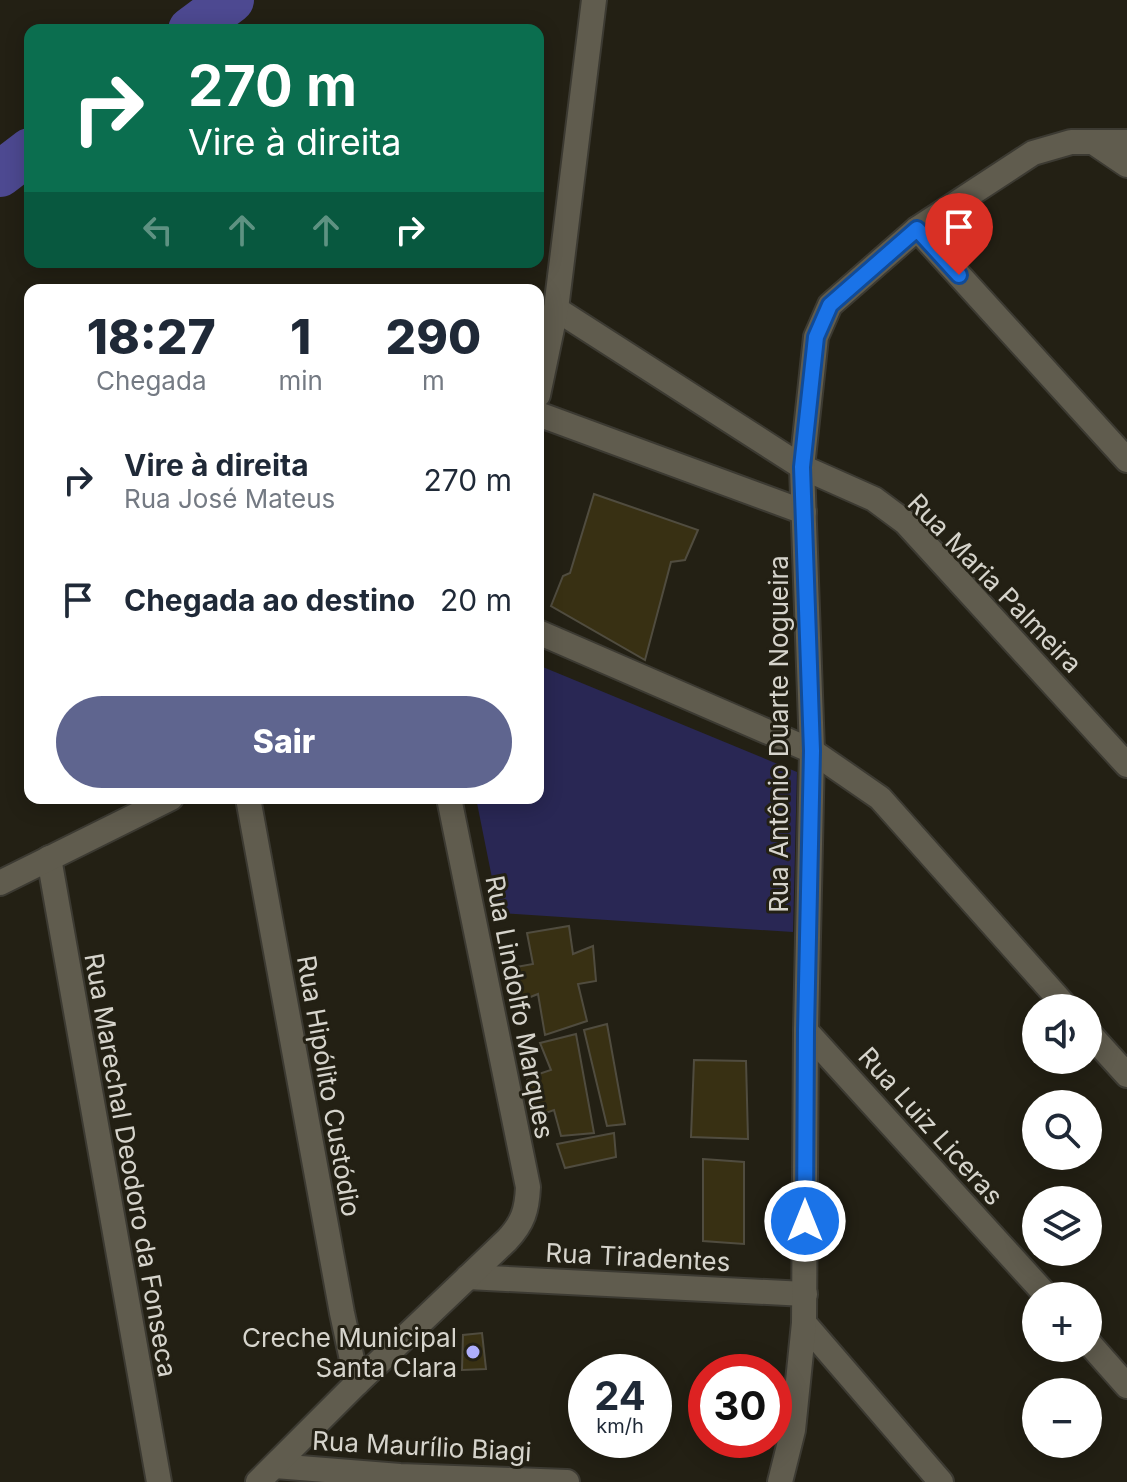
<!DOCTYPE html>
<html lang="pt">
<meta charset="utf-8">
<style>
:root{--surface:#fff;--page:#f6f6f7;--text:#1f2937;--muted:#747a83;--accent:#5f658f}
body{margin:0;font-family:Inter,sans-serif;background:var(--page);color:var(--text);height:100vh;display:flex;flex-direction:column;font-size:30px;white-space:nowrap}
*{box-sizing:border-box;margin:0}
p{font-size:26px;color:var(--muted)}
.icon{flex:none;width:44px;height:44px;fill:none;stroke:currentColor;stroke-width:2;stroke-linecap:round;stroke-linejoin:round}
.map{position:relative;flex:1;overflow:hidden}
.drawer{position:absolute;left:24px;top:284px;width:520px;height:520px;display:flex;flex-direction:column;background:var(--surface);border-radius:16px;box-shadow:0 4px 20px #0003}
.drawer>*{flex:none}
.banner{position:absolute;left:24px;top:24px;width:520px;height:244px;border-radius:16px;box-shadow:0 4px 20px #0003;background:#0b6e4f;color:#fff;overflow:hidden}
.buttons{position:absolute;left:1022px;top:994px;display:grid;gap:16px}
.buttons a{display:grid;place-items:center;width:80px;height:80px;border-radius:50%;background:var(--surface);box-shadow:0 4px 20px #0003;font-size:40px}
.speed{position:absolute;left:568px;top:1354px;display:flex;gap:16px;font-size:40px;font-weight:700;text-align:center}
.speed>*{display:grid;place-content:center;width:104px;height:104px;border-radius:50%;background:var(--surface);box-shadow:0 4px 20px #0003;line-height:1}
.speed small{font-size:20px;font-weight:400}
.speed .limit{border:12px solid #d22;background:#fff;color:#111}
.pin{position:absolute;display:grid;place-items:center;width:68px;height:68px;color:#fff;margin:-82px -34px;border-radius:50% 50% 50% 0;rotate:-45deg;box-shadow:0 0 8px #0007}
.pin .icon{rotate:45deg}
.me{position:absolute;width:88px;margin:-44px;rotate:0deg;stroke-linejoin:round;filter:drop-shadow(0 0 6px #0008)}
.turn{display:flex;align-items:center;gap:28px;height:168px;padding:0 32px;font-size:36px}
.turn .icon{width:104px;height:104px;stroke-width:2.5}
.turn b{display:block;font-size:56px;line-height:68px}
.lanes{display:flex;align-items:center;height:76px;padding:0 32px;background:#0003;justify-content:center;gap:40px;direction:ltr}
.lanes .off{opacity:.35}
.eta{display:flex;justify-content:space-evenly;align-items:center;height:136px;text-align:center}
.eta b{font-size:48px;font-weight:800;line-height:56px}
.button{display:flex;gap:16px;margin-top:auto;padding:16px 32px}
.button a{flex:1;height:92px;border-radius:48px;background:var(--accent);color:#fff;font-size:32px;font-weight:800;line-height:92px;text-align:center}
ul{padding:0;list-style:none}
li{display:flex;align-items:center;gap:24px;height:120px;padding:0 32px}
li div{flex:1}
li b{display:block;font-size:30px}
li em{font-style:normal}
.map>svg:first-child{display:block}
</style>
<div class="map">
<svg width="1127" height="1482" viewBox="0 0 1127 1482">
<rect width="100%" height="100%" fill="#232014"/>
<polygon fill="#292754" points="538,665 797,772 793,932 499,913 476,798 538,798"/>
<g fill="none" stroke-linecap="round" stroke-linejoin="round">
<g stroke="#4d4991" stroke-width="46">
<polyline points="191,30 231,0"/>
<polyline points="0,174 30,151"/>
</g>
</g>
<g fill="#383013" stroke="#504c3f" stroke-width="2">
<polygon points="594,494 698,530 685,560 671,562 645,660 551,606 563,576 570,573"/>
<polygon points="569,926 573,954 593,946 596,981 578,984 587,1021 545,1035 538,994 518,1002 516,967 533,964 527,933"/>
<polygon points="607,1024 625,1124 607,1126 584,1030"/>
<polygon points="576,1034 594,1133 561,1136 554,1110 537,1116 527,1078 551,1070 540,1043"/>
<polygon points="694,1060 746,1061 748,1139 691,1137"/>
<polygon points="614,1133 616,1157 565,1168 557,1144"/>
<polygon points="703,1159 744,1162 744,1244 703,1241"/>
<polygon points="482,1333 486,1369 462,1370 463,1335"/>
</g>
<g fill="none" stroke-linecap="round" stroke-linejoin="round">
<g stroke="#3c3a32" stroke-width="28">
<g id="minor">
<polyline points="1096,144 1127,165"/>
<polyline points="917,229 1127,460"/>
<polyline points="556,309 802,467 874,499 905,522 1127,765"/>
<polyline points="538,395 556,309 594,0"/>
<polyline points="538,414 804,512"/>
<polyline points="538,632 812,751 880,798 1067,1008"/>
<polyline points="248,798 342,1313 357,1383"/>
<polyline points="49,858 159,1482"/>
<polyline points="0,883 171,798"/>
<polyline points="806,1031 1047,1296"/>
<polyline points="1088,1032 1127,1075"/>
<polyline points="468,1277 805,1294"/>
<polyline points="804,1323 941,1482"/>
<polyline points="1088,1342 1127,1386"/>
<polyline points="275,1466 400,1476 567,1482"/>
<path d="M258,1482l99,-99 150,-143c16,-17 20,-30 21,-53l-79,-389"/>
<polyline points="780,1482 793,1430 804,1323 806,1031 812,751 802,467 816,337 830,305 917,229 1033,153 1071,142 1127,142"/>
</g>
</g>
<use href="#minor" stroke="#605c4e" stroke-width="24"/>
</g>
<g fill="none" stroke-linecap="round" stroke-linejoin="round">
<g stroke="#114b97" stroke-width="20">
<polyline id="route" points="805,1221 806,1031 812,751 802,467 816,337 830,305 917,229 959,275"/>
</g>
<use href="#route" stroke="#1a73e8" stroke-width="14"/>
</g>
<circle fill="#aeaefb" stroke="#232014" stroke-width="3" cx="473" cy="1352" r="8"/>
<g text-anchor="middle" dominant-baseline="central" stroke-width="6" stroke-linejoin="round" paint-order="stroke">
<g font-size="26" fill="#d6d4cc" stroke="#232014">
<text transform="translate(995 583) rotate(46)">Rua Maria Palmeira</text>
<text transform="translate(778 734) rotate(-90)">Rua Antônio Duarte Nogueira</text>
<text transform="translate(520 1007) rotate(79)">Rua Lindolfo Marques</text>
<text transform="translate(329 1086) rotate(80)">Rua Hipólito Custódio</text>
<text transform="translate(931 1126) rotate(48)">Rua Luiz Liceras</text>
<text transform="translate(131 1165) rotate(80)">Rua Marechal Deodoro da Fonseca</text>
<text transform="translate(638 1257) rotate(3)">Rua Tiradentes</text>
<text transform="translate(422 1446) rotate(3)">Rua Maurílio Biagi</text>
</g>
<g font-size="26" fill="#d6d4cc" stroke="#232014" text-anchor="end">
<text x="457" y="1337">Creche Municipal<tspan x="457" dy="30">Santa Clara</tspan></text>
</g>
</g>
</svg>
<div class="buttons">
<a><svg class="icon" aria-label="sound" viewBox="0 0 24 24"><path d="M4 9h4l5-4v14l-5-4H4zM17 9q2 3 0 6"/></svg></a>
<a><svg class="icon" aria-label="search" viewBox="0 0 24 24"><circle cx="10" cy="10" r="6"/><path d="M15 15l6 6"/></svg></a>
<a><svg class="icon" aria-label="layers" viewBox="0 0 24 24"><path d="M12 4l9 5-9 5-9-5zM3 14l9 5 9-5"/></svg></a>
<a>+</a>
<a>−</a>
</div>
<div class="speed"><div>24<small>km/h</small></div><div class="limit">30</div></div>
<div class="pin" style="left:959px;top:275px;background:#d93025"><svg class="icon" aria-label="arrive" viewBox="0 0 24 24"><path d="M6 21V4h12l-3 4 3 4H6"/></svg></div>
<svg class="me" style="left:805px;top:1221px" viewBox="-20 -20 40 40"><circle r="17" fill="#1a73e8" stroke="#fff" stroke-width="3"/><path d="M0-11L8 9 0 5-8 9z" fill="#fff"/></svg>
<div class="banner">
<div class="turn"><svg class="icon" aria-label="right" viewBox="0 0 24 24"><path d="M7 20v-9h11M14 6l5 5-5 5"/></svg><div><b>270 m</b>Vire à direita</div></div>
<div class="lanes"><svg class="icon off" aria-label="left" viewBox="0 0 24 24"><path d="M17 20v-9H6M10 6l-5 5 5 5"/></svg><svg class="icon off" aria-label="ahead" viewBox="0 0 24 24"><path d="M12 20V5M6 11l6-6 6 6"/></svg><svg class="icon off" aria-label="ahead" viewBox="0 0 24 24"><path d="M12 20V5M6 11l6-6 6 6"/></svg><svg class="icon" aria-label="right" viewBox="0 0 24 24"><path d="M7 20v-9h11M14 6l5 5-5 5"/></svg></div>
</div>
<section class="drawer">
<div class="eta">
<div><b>18:27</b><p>Chegada</p></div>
<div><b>1</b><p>min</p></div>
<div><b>290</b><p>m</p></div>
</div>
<ul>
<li><svg class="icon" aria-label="right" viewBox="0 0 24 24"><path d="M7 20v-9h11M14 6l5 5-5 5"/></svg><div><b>Vire à direita</b><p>Rua José Mateus</p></div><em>270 m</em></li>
<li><svg class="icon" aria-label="arrive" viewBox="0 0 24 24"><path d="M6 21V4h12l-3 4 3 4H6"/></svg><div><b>Chegada ao destino</b></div><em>20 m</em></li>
</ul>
<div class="button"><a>Sair</a></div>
</section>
</div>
